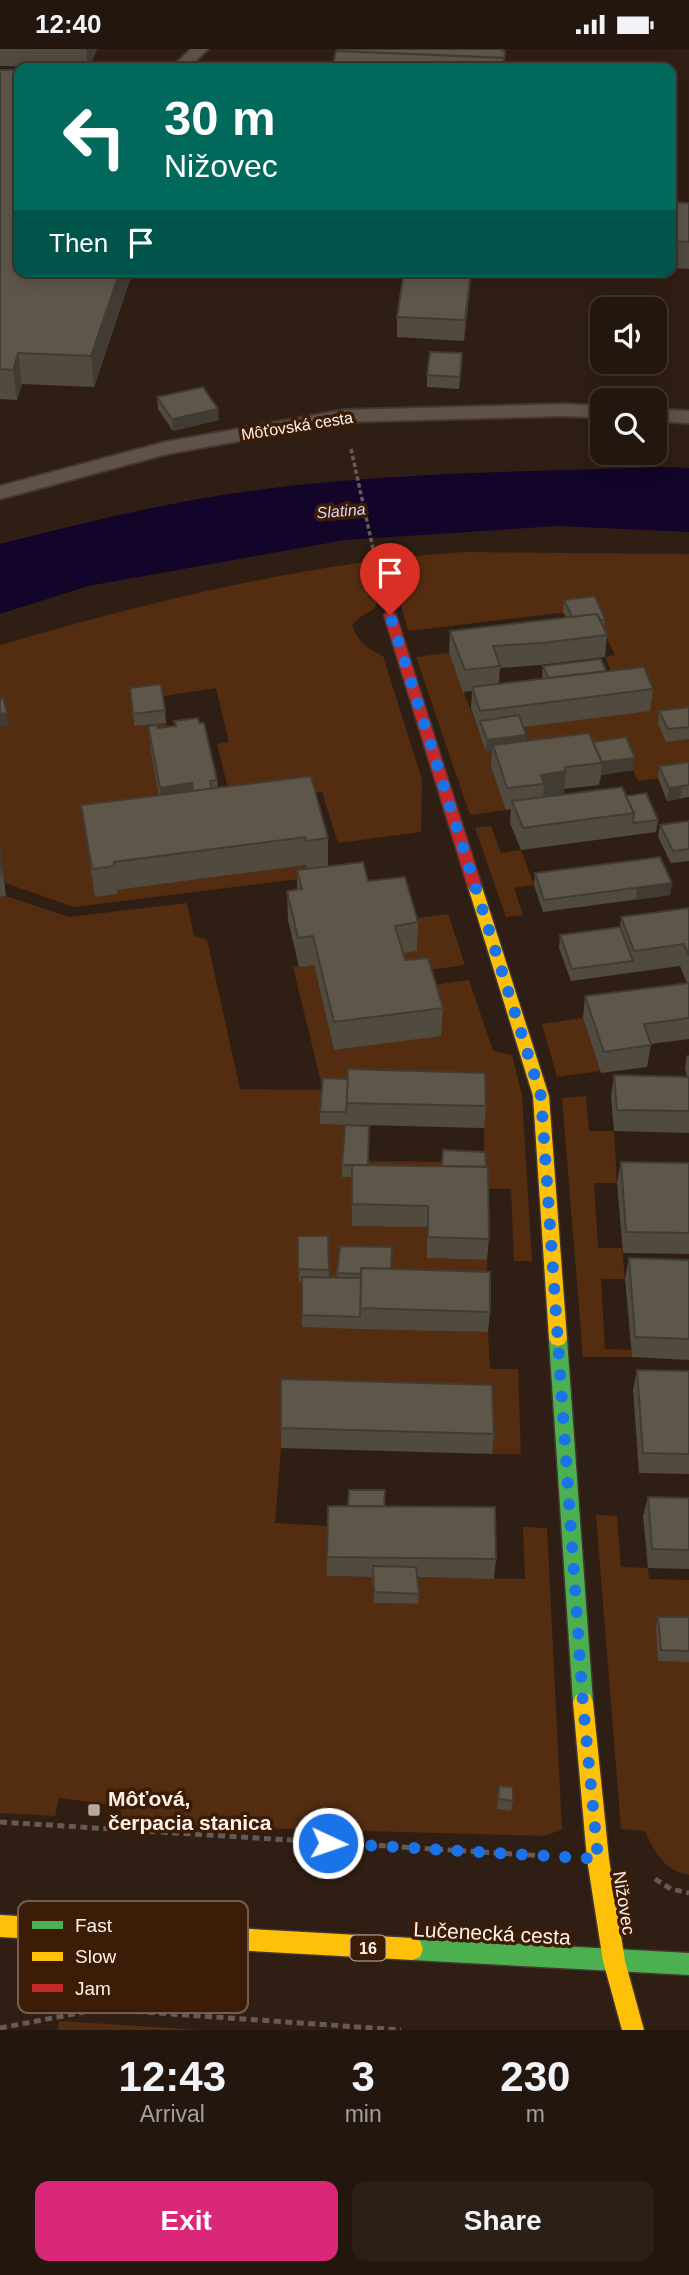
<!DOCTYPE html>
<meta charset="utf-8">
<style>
:root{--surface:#23160e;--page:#2b1f17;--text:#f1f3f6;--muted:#a39f9e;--line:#40352e;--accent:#db2777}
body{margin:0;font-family:Helvetica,sans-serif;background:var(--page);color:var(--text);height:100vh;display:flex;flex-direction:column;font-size:26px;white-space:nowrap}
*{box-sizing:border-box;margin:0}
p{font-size:23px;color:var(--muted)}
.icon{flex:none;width:38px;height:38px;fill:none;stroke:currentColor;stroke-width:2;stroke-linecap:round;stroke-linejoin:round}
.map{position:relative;height:1981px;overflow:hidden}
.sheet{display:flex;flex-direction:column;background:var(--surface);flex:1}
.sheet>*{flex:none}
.banner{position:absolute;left:14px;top:14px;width:662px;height:214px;border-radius:14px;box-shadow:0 4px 18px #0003,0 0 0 2px var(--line);background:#00695c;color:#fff;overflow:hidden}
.buttons{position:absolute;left:590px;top:248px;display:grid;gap:14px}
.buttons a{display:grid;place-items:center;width:77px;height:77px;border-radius:14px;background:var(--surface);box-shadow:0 4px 18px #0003,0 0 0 2px var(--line);font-size:35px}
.pin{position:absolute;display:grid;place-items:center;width:60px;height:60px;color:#fff;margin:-72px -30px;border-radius:50% 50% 50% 0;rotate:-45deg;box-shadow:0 0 7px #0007}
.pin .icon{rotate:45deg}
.me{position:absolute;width:77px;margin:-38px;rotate:93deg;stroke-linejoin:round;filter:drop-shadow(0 0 5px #0008)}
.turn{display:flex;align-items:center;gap:24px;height:147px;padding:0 35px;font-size:32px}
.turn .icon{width:91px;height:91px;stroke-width:2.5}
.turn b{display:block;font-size:49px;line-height:60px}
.then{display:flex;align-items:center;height:66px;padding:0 35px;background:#0003;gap:14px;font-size:26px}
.eta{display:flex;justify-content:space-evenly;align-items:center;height:119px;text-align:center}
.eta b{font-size:42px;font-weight:700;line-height:49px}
.cta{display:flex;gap:14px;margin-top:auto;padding:14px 35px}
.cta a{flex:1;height:80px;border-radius:14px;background:var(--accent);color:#fff;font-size:28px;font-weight:700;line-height:80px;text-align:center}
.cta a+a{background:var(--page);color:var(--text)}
.status{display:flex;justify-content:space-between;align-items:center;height:49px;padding:0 35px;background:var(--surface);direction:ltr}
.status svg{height:19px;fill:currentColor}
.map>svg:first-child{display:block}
</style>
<div class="status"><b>12:40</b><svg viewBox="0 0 49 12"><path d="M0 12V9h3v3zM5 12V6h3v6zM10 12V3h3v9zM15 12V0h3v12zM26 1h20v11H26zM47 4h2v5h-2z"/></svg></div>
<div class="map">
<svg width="689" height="1981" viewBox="0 0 689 1981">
<rect width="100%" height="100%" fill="#2f1e13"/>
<g fill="#542d11" fill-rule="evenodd">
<path d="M464,503l225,2v220l-51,7 -14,-31 -132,17 14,43 -36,5 -54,-158 33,-4 30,80 39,-5 102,-37 -15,-34 10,-2 -22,-46 -185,22 -9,-33 -22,3 -3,8 -15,9 -7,7c7,18 14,23 31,31l39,124 -1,52 -83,11 -16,-51 -90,12 -15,-60 12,-2 -13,-54 -85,13 3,25 32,-3 6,26 -10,60 -77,25 32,60v-4l189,-25 1,4 24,6 -257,32 -69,-24 -5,-38v-200c150,-43 307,-83 464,-93z"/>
<polygon points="491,777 501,804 521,801 534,836 514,839 523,866 506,868 475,779"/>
<path d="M6,847l63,21 118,-14 7,33 13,4 33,149 83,1 -30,-123 21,-2 20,85 93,-64 42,-6 24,71 19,4 10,40 10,166h-18l-3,-72 -158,-3 74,41v31l60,2 1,33 -186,33 186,6 2,37h28l3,85h-29l-210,-54 -1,48 -6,75 54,3 -2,50 45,1 2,26 43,1 -2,-27 110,2 -2,-52 24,1 15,302 -19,6 -323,-9 -100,-8 1,-13 -62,-8 -4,18 -55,-3v-916zM346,1075l138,4v36l-42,17v-19l-74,-1 -1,16 -22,-39h24v-13z"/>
<polygon points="448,865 465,916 400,925 395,905 408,870"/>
<polygon points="583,969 600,1022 557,1028 542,975"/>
<polygon points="586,1047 589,1082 614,1082 617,1134 594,1134 598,1199 622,1199 625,1230 601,1230 605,1300 631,1301 632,1308 583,1308 562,1049"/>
<path d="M596,1466l21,1 4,51 27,1 1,11 40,1v295c-26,-5 -34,-23 -44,-44l-24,-2z"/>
<polygon points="59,1972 201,1981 58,1981"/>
</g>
<path fill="#13042a" d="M662,418l27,1v64l-131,-6 -213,14 -257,46 -88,28v-70c87,-22 175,-44 265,-55 131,-17 264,-17 397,-22z"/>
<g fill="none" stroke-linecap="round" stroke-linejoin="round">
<g stroke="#443731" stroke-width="4">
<g id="lane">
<polygon points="191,0 208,0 188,19 171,19"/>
<polygon points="565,355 602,357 602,369 565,367 344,373 167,405 0,450 0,437 165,393 344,361"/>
<polygon points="654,360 689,362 689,374 654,372"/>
</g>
</g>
<g stroke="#443731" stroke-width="3">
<g id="fast">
<polygon points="558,1283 564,1285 567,1290 593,1653 590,1660 583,1663 576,1660 573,1653 549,1290 552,1285"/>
<polygon points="412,1889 689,1904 689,1926 412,1911 404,1908 401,1900 404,1892"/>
</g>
</g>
<g stroke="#443731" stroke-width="3">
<g id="slow">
<polygon points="475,833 482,838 549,1047 567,1290 564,1295 558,1297 552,1295 549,1290 533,1047 468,838"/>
<polygon points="583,1643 590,1646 593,1653 609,1810 625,1912 644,1981 622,1981 603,1912 587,1810 573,1653 576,1646"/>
<polygon points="0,1866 412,1889 420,1892 423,1900 420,1908 412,1911 0,1888"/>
</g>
</g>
<g stroke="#443731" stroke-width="3">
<polygon id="jam" points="390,562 396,566 482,838 480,842 470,842 468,838 384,566"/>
</g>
<polyline stroke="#665a53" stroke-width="3.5" stroke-dasharray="4.5 2.5" stroke-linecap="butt" points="351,400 380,531"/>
<g stroke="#665a53" stroke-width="5" stroke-dasharray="7 4.5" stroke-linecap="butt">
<polyline points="0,1773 546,1807"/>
<polyline points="655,1830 671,1840 689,1844"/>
<polyline points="0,1979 100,1960 401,1981"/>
</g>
<use href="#lane" fill="#5f524a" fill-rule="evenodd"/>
<use href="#fast" fill="#4caf50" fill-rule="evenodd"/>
<use href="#slow" fill="#ffc107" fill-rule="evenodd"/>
<use href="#jam" fill="#c62828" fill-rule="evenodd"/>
</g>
<g fill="#504a3f">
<polygon points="0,0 97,0 89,19 0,17"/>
<polygon points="0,21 19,222 133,222 94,338 22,335 17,351 0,350"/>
<polygon points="670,153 689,154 689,220 670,219"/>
<polygon points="472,222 464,292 397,288 397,268"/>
<polygon points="462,315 459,340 427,338 427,326"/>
<polygon points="157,348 219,371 173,382 158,360"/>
<polygon points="564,551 605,570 604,580 607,586 605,608 540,616 500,619 499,635 542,630 543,617 606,622 653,640 650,662 523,678 526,686 526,692 593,693 633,721 601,726 599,736 564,740 564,744 543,748 626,747 658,771 656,783 521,801 510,774 511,760 506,761 491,718 492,702 486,703 471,660 472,642 463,643 449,604 450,582 566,568 563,563"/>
<polygon points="130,639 165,661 166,674 134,677"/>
<polygon points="689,658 689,690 666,693 658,674 659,662"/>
<polygon points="174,672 217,731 218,739 328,789 328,817 368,832 418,873 417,902 403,904 405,911 443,959 441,987 334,1001 314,916 299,918 288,871 287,842 297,841 297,821 307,820 306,816 117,841 117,845 95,848 81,756 159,746 151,703 149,681 175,677"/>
<polygon points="689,713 689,748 667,752 658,729 659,717"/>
<polygon points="689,772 689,812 671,814 658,788 660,776"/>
<polygon points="0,797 6,847 0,848"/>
<polygon points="535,824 672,834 670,846 543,863 534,836"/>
<polygon points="689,859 689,990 651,995 647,1018 601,1024 583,969 585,947 687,934 680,917 571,932 559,899 560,886 620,878 621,868"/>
<polygon points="687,1006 689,1007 689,1084 614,1082 611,1048 614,1026 687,1028 685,1019"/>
<polygon points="323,1029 486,1057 484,1079 320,1075 320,1063"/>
<polygon points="621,1113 689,1114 689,1205 623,1204 617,1134"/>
<polygon points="342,1116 368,1116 489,1190 487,1211 427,1209 427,1178 352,1177 352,1128 342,1128"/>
<polygon points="298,1187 328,1187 329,1228 337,1228 337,1224 391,1220 490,1263 488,1283 360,1280 360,1277 360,1280 302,1278 302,1232 299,1232"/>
<polygon points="629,1209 689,1211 689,1311 632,1308 625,1230"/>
<polygon points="637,1321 689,1322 689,1425 639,1424 633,1341"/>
<polygon points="281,1379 494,1385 492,1405 281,1399"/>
<polygon points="648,1448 689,1449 689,1520 648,1519 643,1467"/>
<polygon points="384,1458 496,1510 494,1530 417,1528 419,1545 418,1555 374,1554 372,1528 327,1527 327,1508"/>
<polygon points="658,1568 689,1568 689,1613 658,1612 656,1578"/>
<polygon points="499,1737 513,1752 511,1762 497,1760"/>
</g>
<g fill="#413c33">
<polygon points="86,0 97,0 89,19 88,19"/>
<polygon points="120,222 133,222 94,338 91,307"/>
<polygon points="471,222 472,222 471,226 464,292 465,271"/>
<polygon points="18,304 22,335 17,351 13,321"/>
<polygon points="218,360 219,371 173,382 172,370"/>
<polygon points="7,664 9,676 0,678 0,665"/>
<polygon points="526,686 525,698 493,696 492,702 486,703 487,691"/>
<polygon points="635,709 633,721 601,726 602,714 597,714"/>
<polygon points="566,722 564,744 543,747 544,735 541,726"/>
<polygon points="192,734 193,756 162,761 160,739"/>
<polygon points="682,737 680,750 667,752 669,739"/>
<polygon points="672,834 670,846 636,851 637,839"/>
</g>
<g fill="#5d5649" stroke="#413c33" stroke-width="2">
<polygon points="338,0 500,0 505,2 504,15 504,9 337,2"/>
<polygon points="336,2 504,9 503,19 332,19"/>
<polygon points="0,21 19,21 19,222 120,222 91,307 18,304 13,321 0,320"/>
<polygon points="670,153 689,154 689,193 670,192"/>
<polygon points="404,222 471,222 465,271 397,268"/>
<polygon points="430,303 462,304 460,328 427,326"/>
<polygon points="203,338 218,360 172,370 157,348"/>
<polygon points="595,547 605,570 600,571 597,565 572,568 564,551"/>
<polygon points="597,565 607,586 542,594 493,597 500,617 465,621 450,582"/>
<polygon points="601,610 606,622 548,629 543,617"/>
<polygon points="644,618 653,640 480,662 472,638"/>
<polygon points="161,635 165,661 133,665 130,639"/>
<polygon points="3,649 7,664 0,665 0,650"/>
<polygon points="689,658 689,678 668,680 659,662"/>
<polygon points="519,666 526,686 487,691 480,672"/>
<polygon points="198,669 199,674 204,674 217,731 210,732 212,740 193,742 192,734 160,739 149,681 149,677 157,676 158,679 176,677 174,672"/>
<polygon points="589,684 602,714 565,718 566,722 541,726 544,735 507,739 493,696"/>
<polygon points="626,688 635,709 602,713 593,693"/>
<polygon points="689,713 689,736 669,739 659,717"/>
<polygon points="311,727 328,789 306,792 305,788 114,813 114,817 92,820 81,756"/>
<polygon points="622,738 634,764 523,779 512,752"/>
<polygon points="646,744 658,771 633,774 634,764 626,747"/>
<polygon points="689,772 689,800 673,802 660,776"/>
<polygon points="0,803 3,825 0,825"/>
<polygon points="660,808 672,834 544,851 535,824"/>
<polygon points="363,813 368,832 405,828 418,873 395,877 405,911 428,909 443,959 334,973 313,887 298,889 287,842 302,840 297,821"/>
<polygon points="689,859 689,907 684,895 634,902 621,868"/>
<polygon points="620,878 633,912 572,920 560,886"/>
<polygon points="689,934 689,969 644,975 651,996 604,1003 585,947"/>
<polygon points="348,1020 485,1024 486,1057 346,1054"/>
<polygon points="614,1026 689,1028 689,1062 617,1061"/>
<polygon points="323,1029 348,1030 346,1063 320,1063"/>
<polygon points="345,1076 369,1077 368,1116 342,1116"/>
<polygon points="443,1101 485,1103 486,1118 442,1117"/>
<polygon points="621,1113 689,1114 689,1184 626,1183"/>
<polygon points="352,1116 488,1118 489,1190 428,1188 428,1157 352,1155"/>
<polygon points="298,1187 328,1187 329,1221 298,1220"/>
<polygon points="340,1197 392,1198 391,1220 361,1219 361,1225 337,1224"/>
<polygon points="629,1209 689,1211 689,1290 635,1288"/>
<polygon points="361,1219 490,1223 490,1263 360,1259"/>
<polygon points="302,1228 361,1229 360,1268 302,1266"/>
<polygon points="637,1321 689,1322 689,1405 643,1404"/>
<polygon points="281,1330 492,1336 494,1385 281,1379"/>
<polygon points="349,1441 385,1441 384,1458 348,1457"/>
<polygon points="648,1448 689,1449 689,1501 652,1500"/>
<polygon points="328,1457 495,1458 496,1510 327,1508"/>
<polygon points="373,1517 416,1518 419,1545 374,1543"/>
<polygon points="658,1568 689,1568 689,1602 661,1601"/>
<polygon points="499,1737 513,1738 513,1752 498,1750"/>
</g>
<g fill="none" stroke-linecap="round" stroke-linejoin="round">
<polyline stroke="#1a73e8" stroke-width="12" stroke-dasharray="0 21.6" points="328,1794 598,1810 583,1655 541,1047 390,566"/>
</g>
<rect fill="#b6a79f" stroke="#3b1c07" stroke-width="2.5" x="87" y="1754" width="14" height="14" rx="3.5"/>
<g text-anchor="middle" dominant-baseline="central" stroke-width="7" stroke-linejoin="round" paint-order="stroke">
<g font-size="16" fill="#fef1ea" stroke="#3b1c07">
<text transform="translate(297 377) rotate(-9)">Môťovská cesta</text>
</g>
<g font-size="16" font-style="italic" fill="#dbd5fd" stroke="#3b1c07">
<text transform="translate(341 462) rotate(-5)">Slatina</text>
</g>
<rect fill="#3b1c07" stroke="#c4b1a6" stroke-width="2" x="350.5" y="1886.5" width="35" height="25" rx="5"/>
<g font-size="16" font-weight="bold" fill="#fef1ea">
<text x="368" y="1899">16</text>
</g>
<g font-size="18" fill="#fef1ea" stroke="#3b1c07">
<text transform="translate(624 1854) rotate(81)">Nižovec</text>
</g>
<g font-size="21" font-weight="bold" fill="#fef1ea" stroke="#3b1c07" text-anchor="start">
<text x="108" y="1749">Môťová,<tspan x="108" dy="24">čerpacia stanica</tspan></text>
</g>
<g font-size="21" fill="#fef1ea" stroke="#3b1c07">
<text transform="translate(492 1884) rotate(3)">Lučenecká cesta</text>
</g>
</g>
<rect x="18" y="1852" width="230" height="112" rx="10" fill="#3b1c07" stroke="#765c4b" stroke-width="2"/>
<rect x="32" y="1872" width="31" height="8" fill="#4caf50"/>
<rect x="32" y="1903" width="31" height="9" fill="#ffc107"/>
<rect x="32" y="1935" width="31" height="8" fill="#c62828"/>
<g font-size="19" fill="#fef1ea">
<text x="75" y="1883">Fast</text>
<text x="75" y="1914">Slow</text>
<text x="75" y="1946">Jam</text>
</g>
</svg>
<div class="buttons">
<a><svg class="icon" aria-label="sound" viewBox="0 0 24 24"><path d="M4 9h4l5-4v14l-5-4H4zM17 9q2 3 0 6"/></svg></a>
<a><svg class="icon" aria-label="search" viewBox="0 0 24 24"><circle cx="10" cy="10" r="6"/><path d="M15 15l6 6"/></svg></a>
</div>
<div class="pin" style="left:390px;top:566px;background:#d93025"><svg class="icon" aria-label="arrive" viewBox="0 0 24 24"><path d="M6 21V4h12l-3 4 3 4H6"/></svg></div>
<svg class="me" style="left:328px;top:1794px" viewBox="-20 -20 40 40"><circle r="17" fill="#1a73e8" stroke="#fff" stroke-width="3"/><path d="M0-11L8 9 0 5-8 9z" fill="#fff"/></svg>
<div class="banner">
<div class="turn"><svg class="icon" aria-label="left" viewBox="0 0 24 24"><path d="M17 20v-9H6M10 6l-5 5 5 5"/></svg><div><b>30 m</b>Nižovec</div></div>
<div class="then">Then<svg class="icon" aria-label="arrive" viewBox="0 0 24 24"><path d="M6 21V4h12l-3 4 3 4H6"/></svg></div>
</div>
</div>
<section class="sheet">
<div class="eta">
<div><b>12:43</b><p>Arrival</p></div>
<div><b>3</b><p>min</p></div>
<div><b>230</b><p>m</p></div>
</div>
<div class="cta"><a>Exit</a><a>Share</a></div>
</section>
